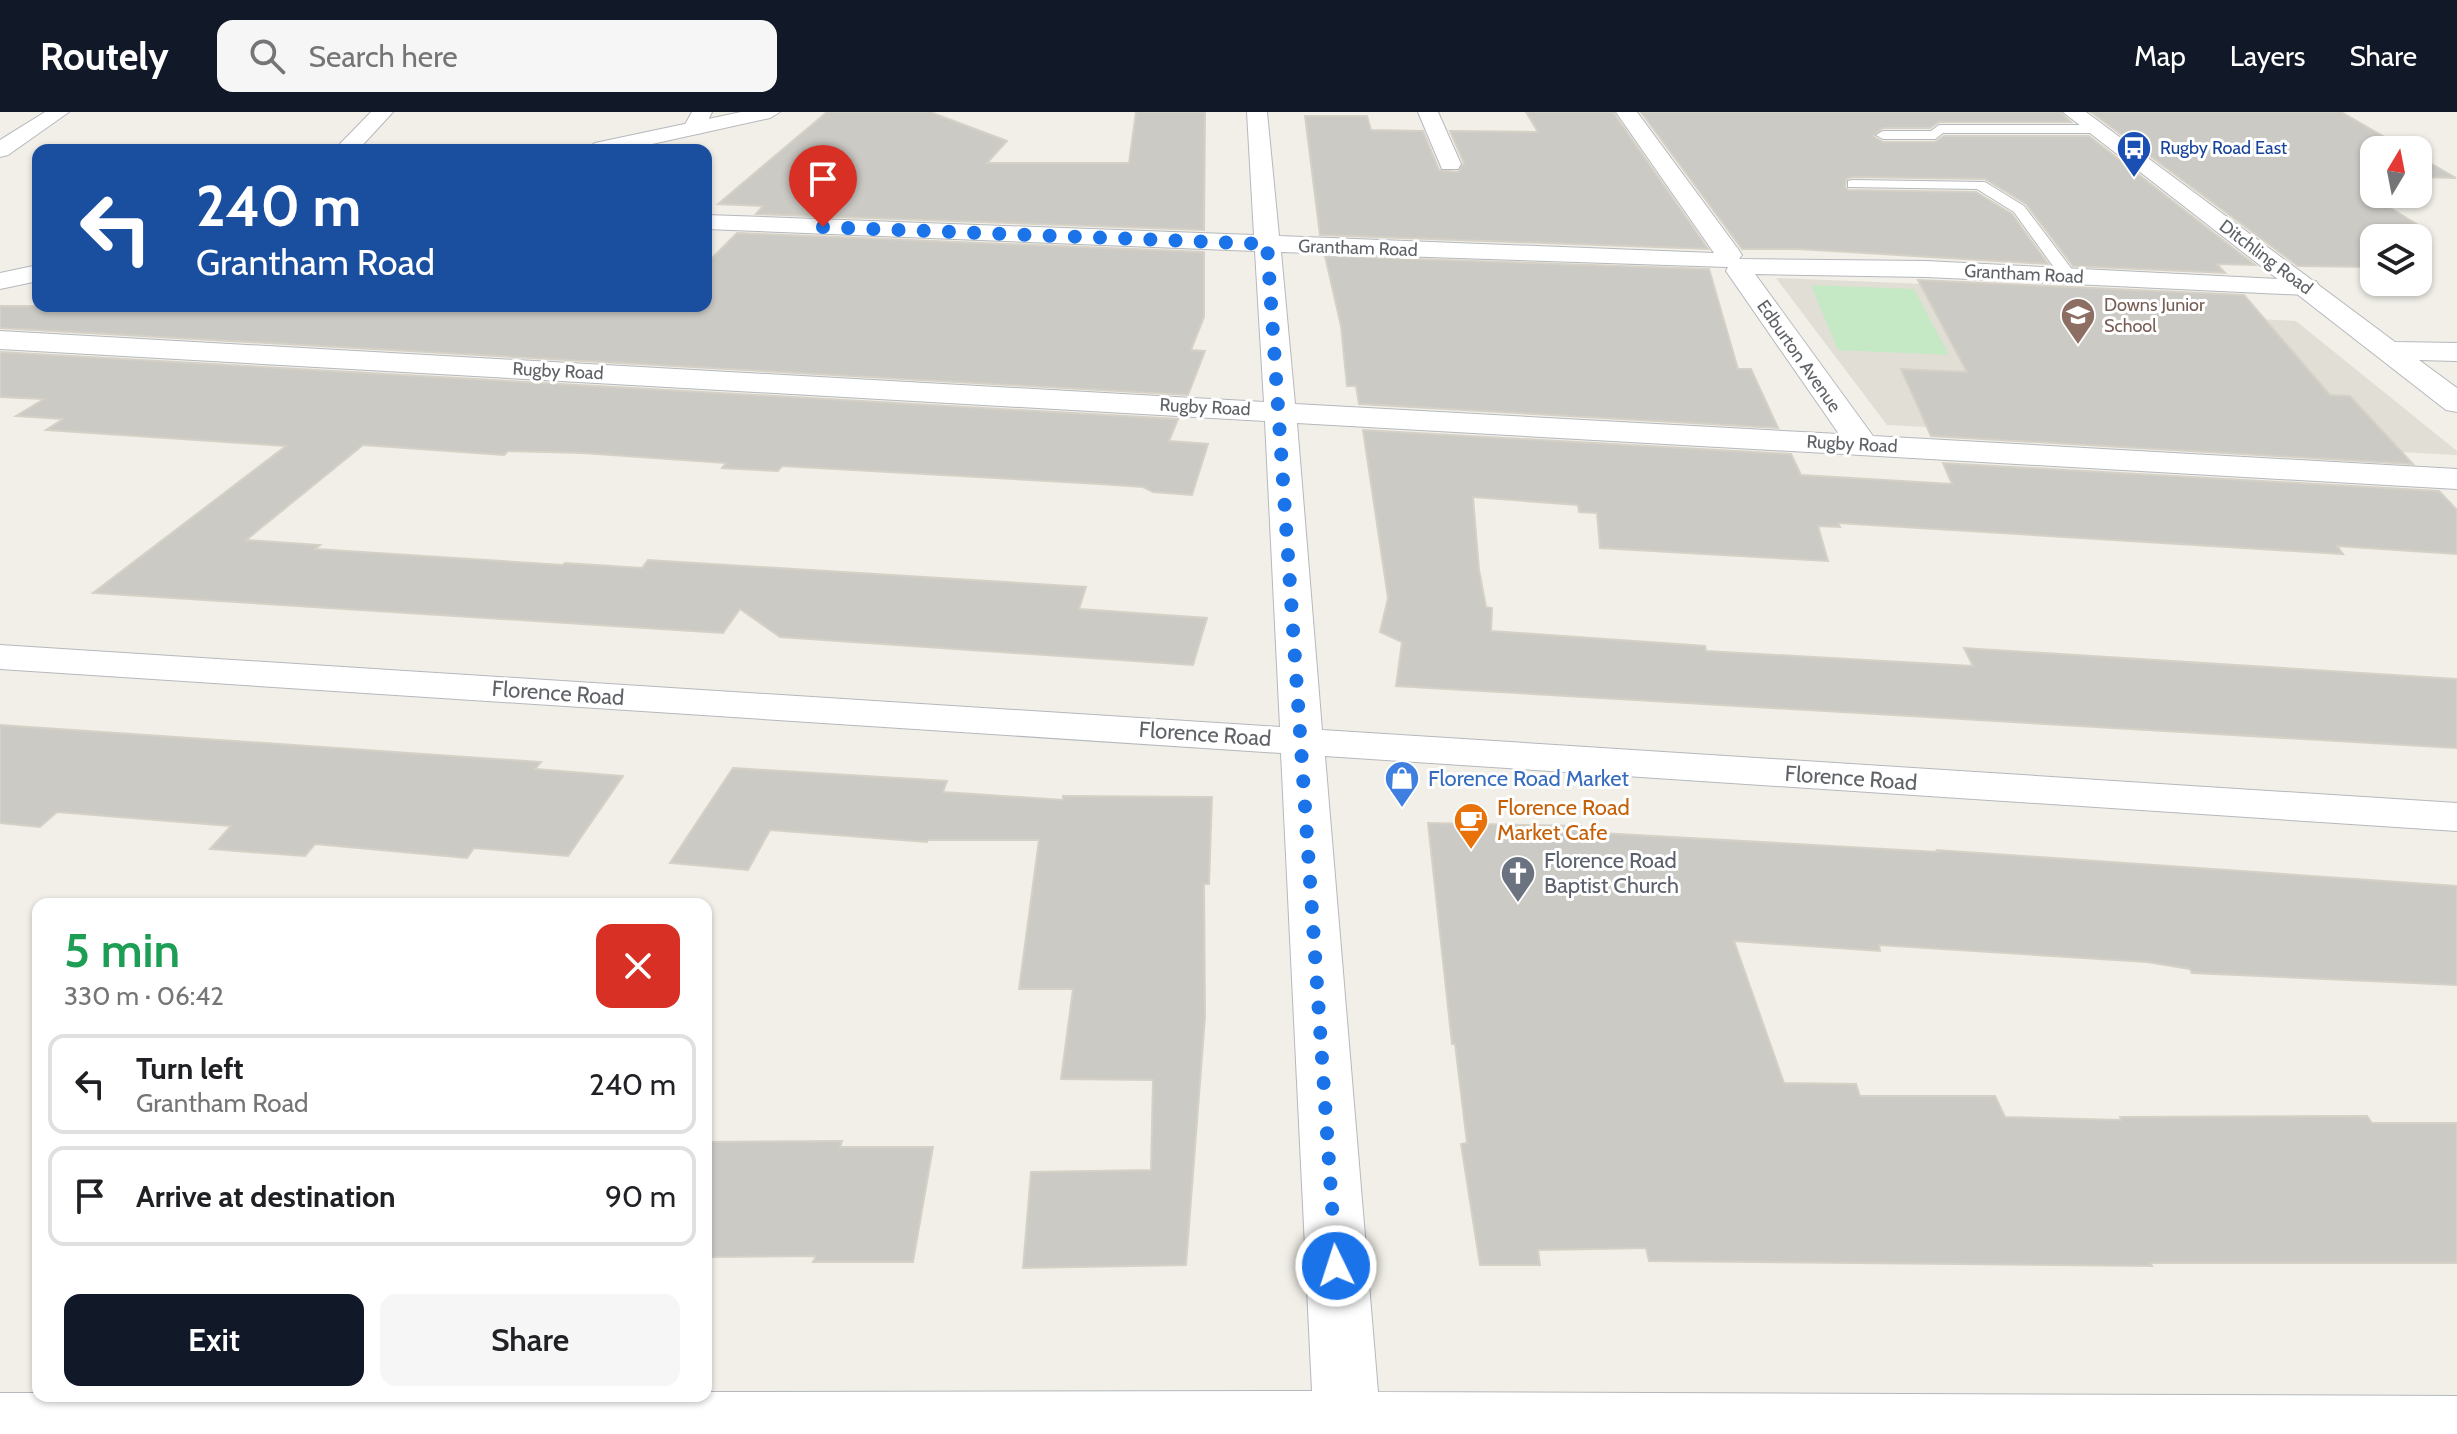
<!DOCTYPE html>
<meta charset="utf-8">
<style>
:root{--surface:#fff;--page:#f6f6f6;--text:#202124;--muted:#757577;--line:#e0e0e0;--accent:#111827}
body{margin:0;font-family:Cabin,sans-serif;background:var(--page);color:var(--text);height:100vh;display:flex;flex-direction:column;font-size:30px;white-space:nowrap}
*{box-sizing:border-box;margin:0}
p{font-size:26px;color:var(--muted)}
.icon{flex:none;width:44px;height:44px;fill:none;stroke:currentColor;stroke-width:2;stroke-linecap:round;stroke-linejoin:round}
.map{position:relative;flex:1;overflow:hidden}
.details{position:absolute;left:32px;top:786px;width:680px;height:504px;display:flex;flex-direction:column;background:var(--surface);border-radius:16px;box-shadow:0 2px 6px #0004}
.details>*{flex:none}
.top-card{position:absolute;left:32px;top:32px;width:680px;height:168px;border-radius:16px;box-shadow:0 2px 6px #0004;background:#1a4fa0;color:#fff;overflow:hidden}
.needle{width:52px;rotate:10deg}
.tools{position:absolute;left:2360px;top:24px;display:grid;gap:16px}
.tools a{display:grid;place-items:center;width:72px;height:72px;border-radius:16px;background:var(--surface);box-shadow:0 2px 6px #0004;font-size:40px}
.pin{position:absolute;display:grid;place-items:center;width:68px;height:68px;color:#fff;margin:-82px -34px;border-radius:50% 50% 50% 0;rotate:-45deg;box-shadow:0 0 8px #0007}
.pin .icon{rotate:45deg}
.me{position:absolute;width:88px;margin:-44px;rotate:356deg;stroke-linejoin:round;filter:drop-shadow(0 0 6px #0008)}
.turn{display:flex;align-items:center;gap:28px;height:168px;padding:0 32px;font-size:36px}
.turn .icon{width:104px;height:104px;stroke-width:2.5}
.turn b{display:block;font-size:56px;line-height:68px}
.round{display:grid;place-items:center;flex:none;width:84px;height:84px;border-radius:16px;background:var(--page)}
.overview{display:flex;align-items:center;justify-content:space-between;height:136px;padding:0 32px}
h1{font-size:48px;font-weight:600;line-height:60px;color:#1e9e55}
.primary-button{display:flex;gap:16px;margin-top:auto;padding:16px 32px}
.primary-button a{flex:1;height:92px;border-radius:16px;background:var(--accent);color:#fff;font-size:32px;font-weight:600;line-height:92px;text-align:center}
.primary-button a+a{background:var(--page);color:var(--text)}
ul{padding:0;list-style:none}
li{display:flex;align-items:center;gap:24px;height:100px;margin:0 16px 12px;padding:0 16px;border:4px solid var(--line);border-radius:16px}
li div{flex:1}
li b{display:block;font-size:30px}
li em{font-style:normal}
header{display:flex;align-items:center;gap:48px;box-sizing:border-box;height:112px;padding:0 40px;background:var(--accent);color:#fff}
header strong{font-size:38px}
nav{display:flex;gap:44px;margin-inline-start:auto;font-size:28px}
.search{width:560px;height:72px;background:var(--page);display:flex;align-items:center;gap:20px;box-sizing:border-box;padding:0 28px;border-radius:16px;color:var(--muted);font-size:30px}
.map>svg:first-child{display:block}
</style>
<header>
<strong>Routely</strong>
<div class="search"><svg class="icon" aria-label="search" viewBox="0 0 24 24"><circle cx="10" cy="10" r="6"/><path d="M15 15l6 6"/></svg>Search here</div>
<nav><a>Map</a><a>Layers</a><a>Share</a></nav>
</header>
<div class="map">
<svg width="2457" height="1322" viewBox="0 0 2457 1322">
<rect width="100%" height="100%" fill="#f1efe8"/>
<polygon fill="#e1ded6" points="1776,166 2147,181 2216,205 2296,209 2457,339 2457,343 1887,313"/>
<polygon fill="#c5e8c5" points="1811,173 1914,177 1949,243 1838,238"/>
<g fill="#cccac5" stroke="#d6d1c6" stroke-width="2">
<polygon points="827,0 930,0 1007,29 987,51 1129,51 1136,0 1205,0 1204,118 756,102 763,94 718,92"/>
<polygon points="1526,0 1613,0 1708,137 1320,123 1305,4 1367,4 1371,18 1423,19 1439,58 1458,60 1464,51 1450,19 1538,20"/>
<polygon points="1641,0 2060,0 2071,10 1939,10 1930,16 1883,16 1873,24 1883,30 1935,30 1944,24 2089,24 2255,153 2217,152 2225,161 2073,154 2026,92 1985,67 1853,65 1846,67 1845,75 1848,78 1976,80 2012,102 2048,152 1798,137 1742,137"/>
<polygon points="2091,0 2341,0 2407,38 2374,38 2374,82 2368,82 2421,115 2369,114 2388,126 2374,126 2374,155 2298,154"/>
<polygon points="2418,44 2456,66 2418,65"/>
<polygon points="737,121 1204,140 1204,205 1191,238 1205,239 1188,283 0,216 0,194 706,194 706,152"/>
<polygon points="1325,144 1709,157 1738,257 1751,257 1778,316 1359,292 1356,274 1347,274 1341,214"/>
<polygon points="1918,168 2244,183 2330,283 2350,284 2413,352 1931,324 1901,257 1967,260"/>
<polygon points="0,240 1178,307 1169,329 1208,332 1192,383 1153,380 1143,375 1100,372 782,354 778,359 722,356 726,351 583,341 508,339 504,343 363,333 246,428 320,433 315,437 563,453 565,451 642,456 648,448 1086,475 1079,497 1207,506 1193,553 780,525 740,497 723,521 93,481 286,334 46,318 63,307 16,304 44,287 0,285"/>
<polygon points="1363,318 1791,342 1801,363 1952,372 1943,351 2439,379 2457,398 2457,442 2337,434 2343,442 1838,411 1840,415 1818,414 1828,449 1600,436 1597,401 1579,400 1578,393 1473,385 1479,458 1486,495 1492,496 1491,519 1705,534 1706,539 1973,554 1964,536 2457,567 2457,636 1396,574 1402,530 1380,520 1388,486"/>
<polygon points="0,613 541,650 535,657 623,664 568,744 474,736 467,746 315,732 305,744 210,737 231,714 57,700 40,715 0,711"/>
<polygon points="733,656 947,669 943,680 1063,688 1063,684 1212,685 1209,772 1204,772 1205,905 1186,1153 1023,1156 1031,1060 1151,1058 1153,968 1061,967 1073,877 1019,877 1039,728 928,728 927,730 770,718 748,758 670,751"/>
<polygon points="1428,711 1581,714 1582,720 1938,740 1937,738 2457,774 2457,873 2192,861 2190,857 2147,850 1879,833 1880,839 1734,829 1784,971 1856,972 1860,984 1995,984 2005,1005 2121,1008 2120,1005 2367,1004 2372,1011 2457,1011 2457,1151 2150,1151 2152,1154 1649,1149 1646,1136 1538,1138 1540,1153 1480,1153 1461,1032 1467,1031 1455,932 1452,932"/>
<polygon points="842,1029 840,1035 933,1035 913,1150 813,1150 816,1144 706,1145 706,1030"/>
</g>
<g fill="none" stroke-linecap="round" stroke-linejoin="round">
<g stroke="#b5b8bc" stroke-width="2">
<g id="service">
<polygon points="1939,13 2095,13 2102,17 2095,21 1943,21 1935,27 1883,27 1876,23 1883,19 1931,19"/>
<polygon points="1853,68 1985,70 2024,94 2077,164 2069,169 2063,168 2014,100 1977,77 1848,75 1848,69"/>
</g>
</g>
<g stroke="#b5b8bc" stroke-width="2">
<g id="minor">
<polygon points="45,0 69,0 8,43 0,45 0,28"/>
<polygon points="371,0 393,0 358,38 334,38"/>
<polygon points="692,0 712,0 702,21 694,22 683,16"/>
<path d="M1247,0h20l12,124 435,17 -98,-141h21l101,137 4,6 -3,4 187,2 390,20 4,6 -4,6 -10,2 -380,-18 -171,-3 118,162 584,33v20l-1160,-66 25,307 1135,73v28l-1132,-75 53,636 1079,4v38h-2457v-41h38v3h668v-4l606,-1 -31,-638 -1281,-84v-24l1280,82 -15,-306 -1265,-72v-18l1264,71 -9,-151 -549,-22v-14l548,20zM1281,140l447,15 -2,4 113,163 -544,-30z"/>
<polygon points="1418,0 1438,0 1461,52 1458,57 1442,57"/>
</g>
</g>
<g stroke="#b5b8bc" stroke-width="2">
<g id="tertiary">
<polygon points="741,0 780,0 770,6 625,38 584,38 595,31"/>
<polygon points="2063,0 2086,0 2395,230 2457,231 2457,249 2419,248 2457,276 2457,300 2446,298"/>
<polygon points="38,153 38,169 0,177 0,161"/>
</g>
</g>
<use href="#service" fill="#fff" fill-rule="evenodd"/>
<use href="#minor" fill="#fff" fill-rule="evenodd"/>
<use href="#tertiary" fill="#fff" fill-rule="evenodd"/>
</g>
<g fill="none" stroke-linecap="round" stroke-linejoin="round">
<polyline stroke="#1a73e8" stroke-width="14" stroke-dasharray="0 25.2" points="823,115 1267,132 1336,1154"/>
</g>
<defs>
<g id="bus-pin" transform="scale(1.8)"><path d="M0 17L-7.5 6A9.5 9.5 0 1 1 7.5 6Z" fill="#1a4fb4" stroke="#fff"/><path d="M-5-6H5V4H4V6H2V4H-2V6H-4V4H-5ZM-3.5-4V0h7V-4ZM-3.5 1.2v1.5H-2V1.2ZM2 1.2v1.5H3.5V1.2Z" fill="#fff"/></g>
<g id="school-pin" transform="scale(1.8)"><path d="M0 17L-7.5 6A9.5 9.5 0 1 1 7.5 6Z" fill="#8d6e63" stroke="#fff"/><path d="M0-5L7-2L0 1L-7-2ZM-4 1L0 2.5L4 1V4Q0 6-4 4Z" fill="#fff"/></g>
<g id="shop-pin" transform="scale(1.8)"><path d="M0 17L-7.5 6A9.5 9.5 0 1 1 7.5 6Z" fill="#3f7fe0" stroke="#fff"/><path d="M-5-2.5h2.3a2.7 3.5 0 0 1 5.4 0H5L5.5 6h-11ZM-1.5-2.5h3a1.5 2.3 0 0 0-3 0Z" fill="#fff"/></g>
<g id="cafe-pin" transform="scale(1.8)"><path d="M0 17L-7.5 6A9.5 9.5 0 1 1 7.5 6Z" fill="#e8710a" stroke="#fff"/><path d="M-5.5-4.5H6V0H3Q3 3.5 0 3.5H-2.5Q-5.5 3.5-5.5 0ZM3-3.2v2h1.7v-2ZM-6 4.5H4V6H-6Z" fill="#fff"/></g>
<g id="church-pin" transform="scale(1.8)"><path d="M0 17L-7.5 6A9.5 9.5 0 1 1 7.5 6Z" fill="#6b7280" stroke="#fff"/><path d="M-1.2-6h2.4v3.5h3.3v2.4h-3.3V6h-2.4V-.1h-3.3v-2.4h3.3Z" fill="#fff"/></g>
</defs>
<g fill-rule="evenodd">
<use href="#bus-pin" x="2134" y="36"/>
<use href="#school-pin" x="2078" y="203"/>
<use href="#shop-pin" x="1402" y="666"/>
<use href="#cafe-pin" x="1471" y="708"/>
<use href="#church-pin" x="1518" y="761"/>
</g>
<g text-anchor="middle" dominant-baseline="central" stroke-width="6" stroke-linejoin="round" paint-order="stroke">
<g font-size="18" fill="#164399" stroke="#fff" text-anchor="start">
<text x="2160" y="36">Rugby Road East</text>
</g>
<g font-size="18" fill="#5f6368" stroke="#fff">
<text transform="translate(1358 136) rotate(2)">Grantham Road</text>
<text transform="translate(2266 145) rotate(37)">Ditchling Road</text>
<text transform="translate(2024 162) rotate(3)">Grantham Road</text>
<text transform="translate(1799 244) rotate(55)">Edburton Avenue</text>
<text transform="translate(558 259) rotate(3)">Rugby Road</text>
<text transform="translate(1205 295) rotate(3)">Rugby Road</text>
<text transform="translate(1852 332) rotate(3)">Rugby Road</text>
</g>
<g font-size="18" fill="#785e54" stroke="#fff" text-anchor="start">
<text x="2104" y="193">Downs Junior<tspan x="2104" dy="21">School</tspan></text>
</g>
<g font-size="22" fill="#5f6368" stroke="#fff">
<text transform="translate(558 581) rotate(4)">Florence Road</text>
<text transform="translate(1205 622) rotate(4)">Florence Road</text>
<text transform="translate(1851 666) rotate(4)">Florence Road</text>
</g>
<g font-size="22" fill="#366cbe" stroke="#fff" text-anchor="start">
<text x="1428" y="666">Florence Road Market</text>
</g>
<g font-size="22" fill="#c56008" stroke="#fff" text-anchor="start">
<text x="1497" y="695">Florence Road<tspan x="1497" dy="25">Market Cafe</tspan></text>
</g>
<g font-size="22" fill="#5b616d" stroke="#fff" text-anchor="start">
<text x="1544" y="748">Florence Road<tspan x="1544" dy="25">Baptist Church</tspan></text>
</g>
</g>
</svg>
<div class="tools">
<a><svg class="needle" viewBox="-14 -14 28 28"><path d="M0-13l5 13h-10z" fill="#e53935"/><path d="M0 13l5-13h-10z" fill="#757577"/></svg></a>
<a><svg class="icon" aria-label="layers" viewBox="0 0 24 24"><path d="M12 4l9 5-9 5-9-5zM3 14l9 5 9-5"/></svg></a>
</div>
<div class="pin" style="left:823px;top:115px;background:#d93025"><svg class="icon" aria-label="arrive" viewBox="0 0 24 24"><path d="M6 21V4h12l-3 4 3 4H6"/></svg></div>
<svg class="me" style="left:1336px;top:1154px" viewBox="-20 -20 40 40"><circle r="17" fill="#1a73e8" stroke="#fff" stroke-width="3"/><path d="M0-11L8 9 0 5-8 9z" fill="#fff"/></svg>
<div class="top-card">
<div class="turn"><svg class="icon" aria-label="left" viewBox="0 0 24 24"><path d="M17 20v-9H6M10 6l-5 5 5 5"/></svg><div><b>240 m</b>Grantham Road</div></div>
</div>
<section class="details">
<div class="overview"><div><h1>5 min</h1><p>330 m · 06:42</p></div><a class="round" style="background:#d93025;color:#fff"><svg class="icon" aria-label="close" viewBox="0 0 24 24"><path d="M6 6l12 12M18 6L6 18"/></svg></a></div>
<ul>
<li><svg class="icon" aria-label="left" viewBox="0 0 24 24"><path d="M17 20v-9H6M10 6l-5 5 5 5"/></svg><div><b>Turn left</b><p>Grantham Road</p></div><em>240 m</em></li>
<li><svg class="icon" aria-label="arrive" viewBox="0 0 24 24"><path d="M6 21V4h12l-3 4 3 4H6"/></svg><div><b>Arrive at destination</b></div><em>90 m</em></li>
</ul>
<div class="primary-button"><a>Exit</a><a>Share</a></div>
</section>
</div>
